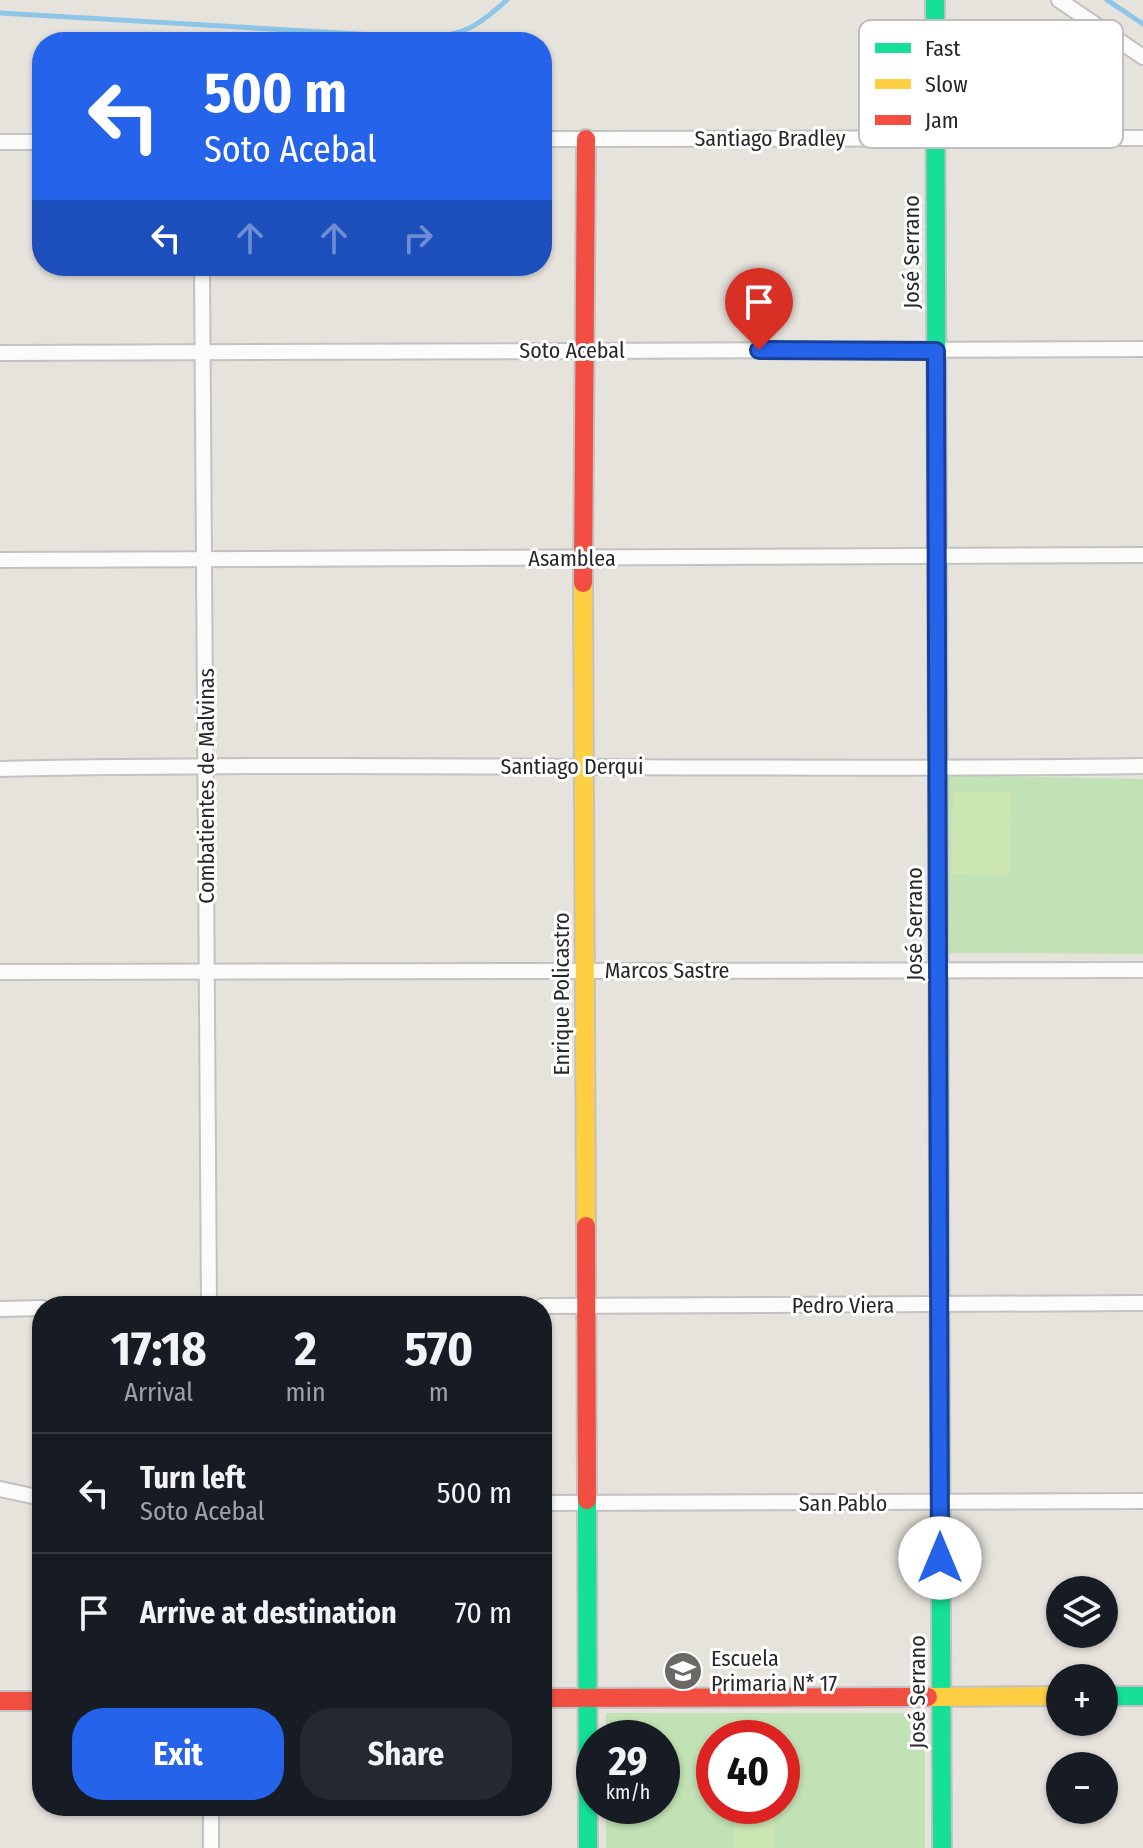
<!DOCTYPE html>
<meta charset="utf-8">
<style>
:root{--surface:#171b24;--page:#242831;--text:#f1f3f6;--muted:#9ea1a6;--line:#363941;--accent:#2563eb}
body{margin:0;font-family:"Fira Sans Condensed",sans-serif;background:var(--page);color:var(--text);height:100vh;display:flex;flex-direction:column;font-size:30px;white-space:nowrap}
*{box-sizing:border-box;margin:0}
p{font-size:26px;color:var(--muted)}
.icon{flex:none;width:44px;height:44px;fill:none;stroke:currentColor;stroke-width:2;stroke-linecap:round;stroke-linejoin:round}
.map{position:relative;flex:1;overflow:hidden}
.details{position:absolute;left:32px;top:1296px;width:520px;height:520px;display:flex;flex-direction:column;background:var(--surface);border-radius:32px;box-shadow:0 2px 6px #0004}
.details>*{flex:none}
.top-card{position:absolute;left:32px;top:32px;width:520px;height:244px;border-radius:32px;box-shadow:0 2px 6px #0004;background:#2563eb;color:#fff;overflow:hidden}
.controls{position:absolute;left:1046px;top:1576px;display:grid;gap:16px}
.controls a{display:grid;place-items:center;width:72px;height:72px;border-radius:50%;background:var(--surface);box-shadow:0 2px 6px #0004;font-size:40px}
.speed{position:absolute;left:576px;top:1720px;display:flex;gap:16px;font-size:40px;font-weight:700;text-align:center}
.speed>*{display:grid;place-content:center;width:104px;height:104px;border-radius:50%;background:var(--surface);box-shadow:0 2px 6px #0004;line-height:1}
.speed small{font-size:20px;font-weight:400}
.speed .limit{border:12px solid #d22;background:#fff;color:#111}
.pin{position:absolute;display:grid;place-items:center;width:68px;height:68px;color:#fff;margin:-82px -34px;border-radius:50% 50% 50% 0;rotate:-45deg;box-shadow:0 0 8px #0007}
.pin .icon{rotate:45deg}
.me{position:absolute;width:88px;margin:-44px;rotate:0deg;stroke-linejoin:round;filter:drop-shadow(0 0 6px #0008)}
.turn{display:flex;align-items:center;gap:28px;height:168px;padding:0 40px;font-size:36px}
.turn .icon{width:104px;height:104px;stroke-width:2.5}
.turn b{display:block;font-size:56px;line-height:68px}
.lanes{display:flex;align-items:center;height:76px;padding:0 40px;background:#0003;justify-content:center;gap:40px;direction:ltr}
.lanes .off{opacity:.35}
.eta{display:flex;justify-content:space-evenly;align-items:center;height:136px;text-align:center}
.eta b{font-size:48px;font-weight:700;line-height:56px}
.cta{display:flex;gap:16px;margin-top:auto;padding:16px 40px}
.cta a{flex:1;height:92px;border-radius:32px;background:var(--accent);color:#fff;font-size:32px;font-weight:700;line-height:92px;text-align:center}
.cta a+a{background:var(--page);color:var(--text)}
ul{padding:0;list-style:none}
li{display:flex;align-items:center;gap:24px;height:120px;padding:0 40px;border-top:2px solid var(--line)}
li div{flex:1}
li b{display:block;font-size:30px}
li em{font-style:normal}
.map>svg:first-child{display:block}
</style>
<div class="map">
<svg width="1143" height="1848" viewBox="0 0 1143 1848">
<rect width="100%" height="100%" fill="#e6e3dc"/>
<g fill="#c1e2b4" fill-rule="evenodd">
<polygon points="947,775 1143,779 1143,954 945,953"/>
<path d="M606,1713h319v135h-319v-42h56v-68h-56zM714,1738h68v68h-68z"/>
</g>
<g fill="#cce6b2">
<polygon points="953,791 1011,792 1010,875 952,874"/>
<rect x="734" y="1806" width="40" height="42"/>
</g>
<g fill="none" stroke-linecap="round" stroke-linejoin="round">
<g stroke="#8ec6e9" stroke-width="5">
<polyline points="1107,0 1143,24"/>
<path d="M0,13l426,25c39,-3 52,-12 81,-38"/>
</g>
<g stroke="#c3c2c2" stroke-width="18">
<g id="street">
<polyline points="1059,0 1143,57"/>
<polyline points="542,139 1143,138"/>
<polyline points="0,142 42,142"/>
<polyline points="202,266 209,1306"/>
<polyline points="0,353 1143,349"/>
<polyline points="0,560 1143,555"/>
<path d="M0,769c381,-8 762,3 1143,-3"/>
<polyline points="0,972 1143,970"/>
<polyline points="542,1306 1143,1303"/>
<polyline points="0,1309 42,1308"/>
<polyline points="0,1489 42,1498"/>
<polyline points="542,1503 1143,1501"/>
<polyline points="211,1848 211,1806"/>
</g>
</g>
<g stroke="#c3c2c2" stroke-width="22">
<g id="fast">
<polyline points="935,0 938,831"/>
<polyline points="939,1185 942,1848"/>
<polyline points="587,1500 588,1848"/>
<polyline points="1104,1696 1143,1696"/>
</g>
</g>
<g stroke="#c3c2c2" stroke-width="22">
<g id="slow">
<polyline points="583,583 586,1226"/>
<polyline points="938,831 939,1185"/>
<polyline points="928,1697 1060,1696"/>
</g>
</g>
<g stroke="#c3c2c2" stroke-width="22">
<g id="jam">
<polyline points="583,583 586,139"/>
<polyline points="586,1226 587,1500"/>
<polyline points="542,1698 928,1697"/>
<polyline points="0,1701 42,1701"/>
</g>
</g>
<use href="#street" stroke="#fbfbfa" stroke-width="14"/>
<use href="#fast" stroke="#16e098" stroke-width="18"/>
<use href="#slow" stroke="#ffcf43" stroke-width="18"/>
<use href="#jam" stroke="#f24e42" stroke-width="18"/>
</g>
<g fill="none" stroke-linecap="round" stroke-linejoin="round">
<g stroke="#184099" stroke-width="20">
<polyline id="route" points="759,350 936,351 940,1558"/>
</g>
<use href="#route" stroke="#2563eb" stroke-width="14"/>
</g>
<defs>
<g id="school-disc" transform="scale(2)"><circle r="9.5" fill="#6a6966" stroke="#fff"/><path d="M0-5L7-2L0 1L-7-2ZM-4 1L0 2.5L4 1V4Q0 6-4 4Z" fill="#fff"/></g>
</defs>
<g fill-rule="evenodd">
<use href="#school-disc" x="683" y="1671"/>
</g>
<g text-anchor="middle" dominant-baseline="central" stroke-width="6" stroke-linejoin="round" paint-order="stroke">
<g font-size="22" fill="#272727" stroke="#fff">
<text x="770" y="138">Santiago Bradley</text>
<text transform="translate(911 252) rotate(-90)">José Serrano</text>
<text x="572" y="350">Soto Acebal</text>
<text x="572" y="558">Asamblea</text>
<text x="572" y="766">Santiago Derqui</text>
<text transform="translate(206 786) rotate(-90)">Combatientes de Malvinas</text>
<text transform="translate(914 924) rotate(-90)">José Serrano</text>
<text x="667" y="970">Marcos Sastre</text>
<text transform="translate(561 994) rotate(-90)">Enrique Policastro</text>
<text x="843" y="1305">Pedro Viera</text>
<text x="843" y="1503">San Pablo</text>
<text transform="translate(917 1692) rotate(-90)">José Serrano</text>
</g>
<g font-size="22" fill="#272727" stroke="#fff" text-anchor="start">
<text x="711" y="1658">Escuela<tspan x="711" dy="25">Primaria N* 17</tspan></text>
</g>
</g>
<rect x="859" y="20" width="264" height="128" rx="12" fill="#fff" stroke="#bebebe" stroke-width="2"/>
<rect x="875" y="43" width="36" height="10" fill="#16e098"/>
<rect x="875" y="79" width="36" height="10" fill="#ffcf43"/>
<rect x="875" y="115" width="36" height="10" fill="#f24e42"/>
<g font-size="22" fill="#272727">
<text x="925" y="56">Fast</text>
<text x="925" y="92">Slow</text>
<text x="925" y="128">Jam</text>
</g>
</svg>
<div class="controls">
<a><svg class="icon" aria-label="layers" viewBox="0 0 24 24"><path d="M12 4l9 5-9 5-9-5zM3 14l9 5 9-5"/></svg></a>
<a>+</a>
<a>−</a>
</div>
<div class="speed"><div>29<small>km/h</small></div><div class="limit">40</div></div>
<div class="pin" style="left:759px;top:350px;background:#d93025"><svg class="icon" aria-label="arrive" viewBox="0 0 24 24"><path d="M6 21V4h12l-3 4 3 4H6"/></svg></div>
<svg class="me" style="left:940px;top:1558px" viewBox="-20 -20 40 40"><circle r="19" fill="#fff"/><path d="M0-13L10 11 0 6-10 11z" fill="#2563eb"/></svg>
<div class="top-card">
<div class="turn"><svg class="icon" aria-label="left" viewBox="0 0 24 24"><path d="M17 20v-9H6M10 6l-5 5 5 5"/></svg><div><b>500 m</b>Soto Acebal</div></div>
<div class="lanes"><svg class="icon" aria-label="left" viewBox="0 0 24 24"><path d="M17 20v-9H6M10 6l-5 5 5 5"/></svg><svg class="icon off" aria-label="ahead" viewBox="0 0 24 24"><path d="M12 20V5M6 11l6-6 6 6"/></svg><svg class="icon off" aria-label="ahead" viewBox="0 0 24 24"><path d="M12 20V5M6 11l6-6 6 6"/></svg><svg class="icon off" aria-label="right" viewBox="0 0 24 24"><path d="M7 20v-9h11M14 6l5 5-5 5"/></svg></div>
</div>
<section class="details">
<div class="eta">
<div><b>17:18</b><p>Arrival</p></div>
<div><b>2</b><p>min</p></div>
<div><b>570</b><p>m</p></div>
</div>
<ul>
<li><svg class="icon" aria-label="left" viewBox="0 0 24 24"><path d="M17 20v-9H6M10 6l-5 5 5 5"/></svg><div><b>Turn left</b><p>Soto Acebal</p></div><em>500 m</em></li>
<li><svg class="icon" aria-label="arrive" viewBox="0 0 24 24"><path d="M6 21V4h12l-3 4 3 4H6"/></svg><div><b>Arrive at destination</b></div><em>70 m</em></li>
</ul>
<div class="cta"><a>Exit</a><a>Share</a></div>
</section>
</div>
